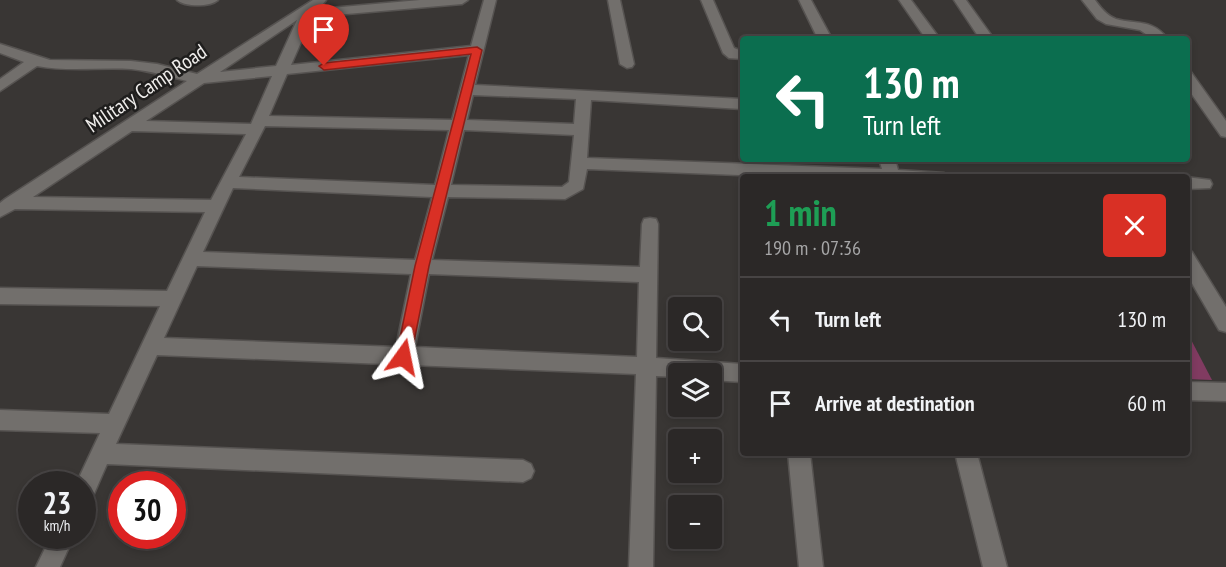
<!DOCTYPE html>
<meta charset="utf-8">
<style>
:root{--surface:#2b2827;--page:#373433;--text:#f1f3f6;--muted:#a6a6a7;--line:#474444}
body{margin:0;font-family:"PT Sans Narrow",sans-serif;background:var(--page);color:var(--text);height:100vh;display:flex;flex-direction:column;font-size:22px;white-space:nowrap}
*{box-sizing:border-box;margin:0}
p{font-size:20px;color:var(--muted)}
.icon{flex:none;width:33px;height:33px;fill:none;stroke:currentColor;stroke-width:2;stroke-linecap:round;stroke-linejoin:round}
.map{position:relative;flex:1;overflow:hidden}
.sheet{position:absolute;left:740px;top:174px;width:450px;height:282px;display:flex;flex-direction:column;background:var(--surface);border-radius:6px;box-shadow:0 3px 9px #0003,0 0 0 2px var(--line)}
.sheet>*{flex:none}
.hud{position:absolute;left:740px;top:36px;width:450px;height:126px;border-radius:6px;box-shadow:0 3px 9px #0003,0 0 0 2px var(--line);background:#0b6e4f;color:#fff;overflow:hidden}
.tools{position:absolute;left:668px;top:297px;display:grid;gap:12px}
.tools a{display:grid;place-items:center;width:54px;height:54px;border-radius:6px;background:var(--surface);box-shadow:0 3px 9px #0003,0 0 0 2px var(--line);font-size:30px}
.speed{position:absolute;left:18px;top:471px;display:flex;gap:12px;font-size:30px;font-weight:700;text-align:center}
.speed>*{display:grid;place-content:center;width:78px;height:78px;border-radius:50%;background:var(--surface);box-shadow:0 3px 9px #0003,0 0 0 2px var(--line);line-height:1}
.speed small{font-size:15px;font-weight:400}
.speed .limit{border:9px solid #d22;background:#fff;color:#111}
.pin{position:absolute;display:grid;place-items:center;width:51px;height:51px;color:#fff;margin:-62px -26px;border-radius:50% 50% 50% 0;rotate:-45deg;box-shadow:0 0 6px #0007}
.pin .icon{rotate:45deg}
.me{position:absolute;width:66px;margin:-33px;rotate:12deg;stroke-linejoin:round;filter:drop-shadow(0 0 4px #0008)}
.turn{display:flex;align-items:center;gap:21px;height:126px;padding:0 24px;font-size:27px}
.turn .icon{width:78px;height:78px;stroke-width:2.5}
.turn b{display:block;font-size:42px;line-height:51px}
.round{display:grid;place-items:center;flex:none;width:63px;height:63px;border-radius:6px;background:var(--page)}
.head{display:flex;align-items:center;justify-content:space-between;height:102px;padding:0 24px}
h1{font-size:36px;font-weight:800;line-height:45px;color:#1e9e55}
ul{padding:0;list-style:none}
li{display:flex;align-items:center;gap:18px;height:84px;padding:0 24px;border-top:2px solid var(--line)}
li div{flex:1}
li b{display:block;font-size:22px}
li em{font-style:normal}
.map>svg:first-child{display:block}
</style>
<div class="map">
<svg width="1226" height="567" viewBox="0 0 1226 567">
<rect width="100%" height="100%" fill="#393634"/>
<polygon fill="#813b61" points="1186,330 1212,380 1186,379"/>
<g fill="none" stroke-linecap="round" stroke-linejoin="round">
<g stroke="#565351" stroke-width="3">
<g id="minor">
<path d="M177,0h41c-8,7 -33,7 -41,0z"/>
<path d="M313,0h13l-7,9 101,-9h48l-6,4 -150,13 -21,48 180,-19 13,-46h12l-21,85 267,14v10l-151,-9 -4,58 295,11 -3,-10h16l3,11 46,3 2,4h-155l-204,-8 -4,20 -18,10 -117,-2 -16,63 208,7 2,-43 2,-5 6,-1 6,1 2,5 -2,134 86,6v18l-31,-2v-6h-33v3l-22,-1 -3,191h-24l7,-193 -479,-19 -41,89 407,16 8,4 3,7 -3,7 -8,4 -416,-18 -17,39 -8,3v-22h-6l24,-51 -100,-3v-20l109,4 51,-108 -160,-2v-16l167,3 38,-79 -190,-3 -15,8v-14l5,-4 182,-118c-19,-5 -37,-10 -56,-12 -31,-2 -63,3 -94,-3l-37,25v-12l24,-17 -24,-9v-9l50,16 81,1 26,3 40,10zM297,20l-21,46 -56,6zM469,55l-17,65 -183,-4 18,-42zM272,76l-21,48 -105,-3 58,-38zM473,95l103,4 -2,25 -107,-4zM265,126l184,4 -14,55 -196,-8zM464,130l110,5 -5,47 -7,5 -111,-2zM132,131l114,3 -35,66 -178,-3zM233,188l199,9 -17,63 -212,-8zM197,266l214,8 -15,73 -232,-9zM429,274l210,8 -2,75 -222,-10z"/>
<polygon points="608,0 620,0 634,64 632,67 627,68 620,64"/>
<polygon points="701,0 713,0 734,48 742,51 742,59 729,58 723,53"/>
<polygon points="799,0 811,0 832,39 818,39"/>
<polygon points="899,0 911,0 940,39 926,39"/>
<polygon points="954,0 966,0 994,39 980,39"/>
<path d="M1082,0h13c5,7 12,16 21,19 21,6 35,-1 52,20h-15l-13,-9 -34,-6 -9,-5z"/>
<polygon points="1186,71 1191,72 1226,121 1226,137 1221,136 1186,86"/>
<polygon points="1186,177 1210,180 1212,184 1210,188 1186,189"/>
<polygon points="1186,250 1192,252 1226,307 1226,332 1219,330 1186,273"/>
<polygon points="1186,382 1226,383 1226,401 1186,400"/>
<polygon points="788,453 810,453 823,567 799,567"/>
<polygon points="955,453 977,453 1007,567 983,567"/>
<polygon points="51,536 74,536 60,567 36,567"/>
</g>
</g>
<use href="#minor" fill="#726f6c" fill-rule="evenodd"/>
</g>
<polygon fill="#d93025" stroke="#8d1f18" stroke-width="1.5" points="477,47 482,50 429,266 411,357 409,362 403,363 398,362 396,357 415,266 471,54 324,70 319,66 324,63"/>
<g text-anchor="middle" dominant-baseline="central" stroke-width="5" stroke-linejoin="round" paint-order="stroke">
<g font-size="21" fill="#efedeb" stroke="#1f1e1d">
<text transform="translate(146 88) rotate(-34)">Military Camp Road</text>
</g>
</g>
</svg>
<div class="tools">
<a><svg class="icon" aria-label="search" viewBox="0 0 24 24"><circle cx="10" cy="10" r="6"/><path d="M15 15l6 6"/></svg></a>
<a><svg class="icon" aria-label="layers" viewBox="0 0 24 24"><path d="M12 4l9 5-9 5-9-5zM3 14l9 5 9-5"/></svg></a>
<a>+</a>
<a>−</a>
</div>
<div class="speed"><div>23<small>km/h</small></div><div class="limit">30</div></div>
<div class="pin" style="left:324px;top:66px;background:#d93025"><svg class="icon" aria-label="arrive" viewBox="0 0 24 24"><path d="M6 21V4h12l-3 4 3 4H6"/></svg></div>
<svg class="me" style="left:403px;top:357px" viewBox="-20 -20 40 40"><path d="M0-17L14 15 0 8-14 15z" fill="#d93025" stroke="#fff" stroke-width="4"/></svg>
<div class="hud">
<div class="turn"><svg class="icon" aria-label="left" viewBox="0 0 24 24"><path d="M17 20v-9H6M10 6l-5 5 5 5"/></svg><div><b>130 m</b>Turn left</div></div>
</div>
<section class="sheet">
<div class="head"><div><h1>1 min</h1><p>190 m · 07:36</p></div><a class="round" style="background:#d93025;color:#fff"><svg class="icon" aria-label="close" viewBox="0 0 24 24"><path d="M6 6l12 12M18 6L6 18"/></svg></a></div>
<ul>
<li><svg class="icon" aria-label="left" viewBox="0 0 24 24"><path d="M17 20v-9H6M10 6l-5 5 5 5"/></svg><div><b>Turn left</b></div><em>130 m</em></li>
<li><svg class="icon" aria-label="arrive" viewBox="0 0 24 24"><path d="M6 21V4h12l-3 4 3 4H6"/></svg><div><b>Arrive at destination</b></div><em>60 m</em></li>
</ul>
</section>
</div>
